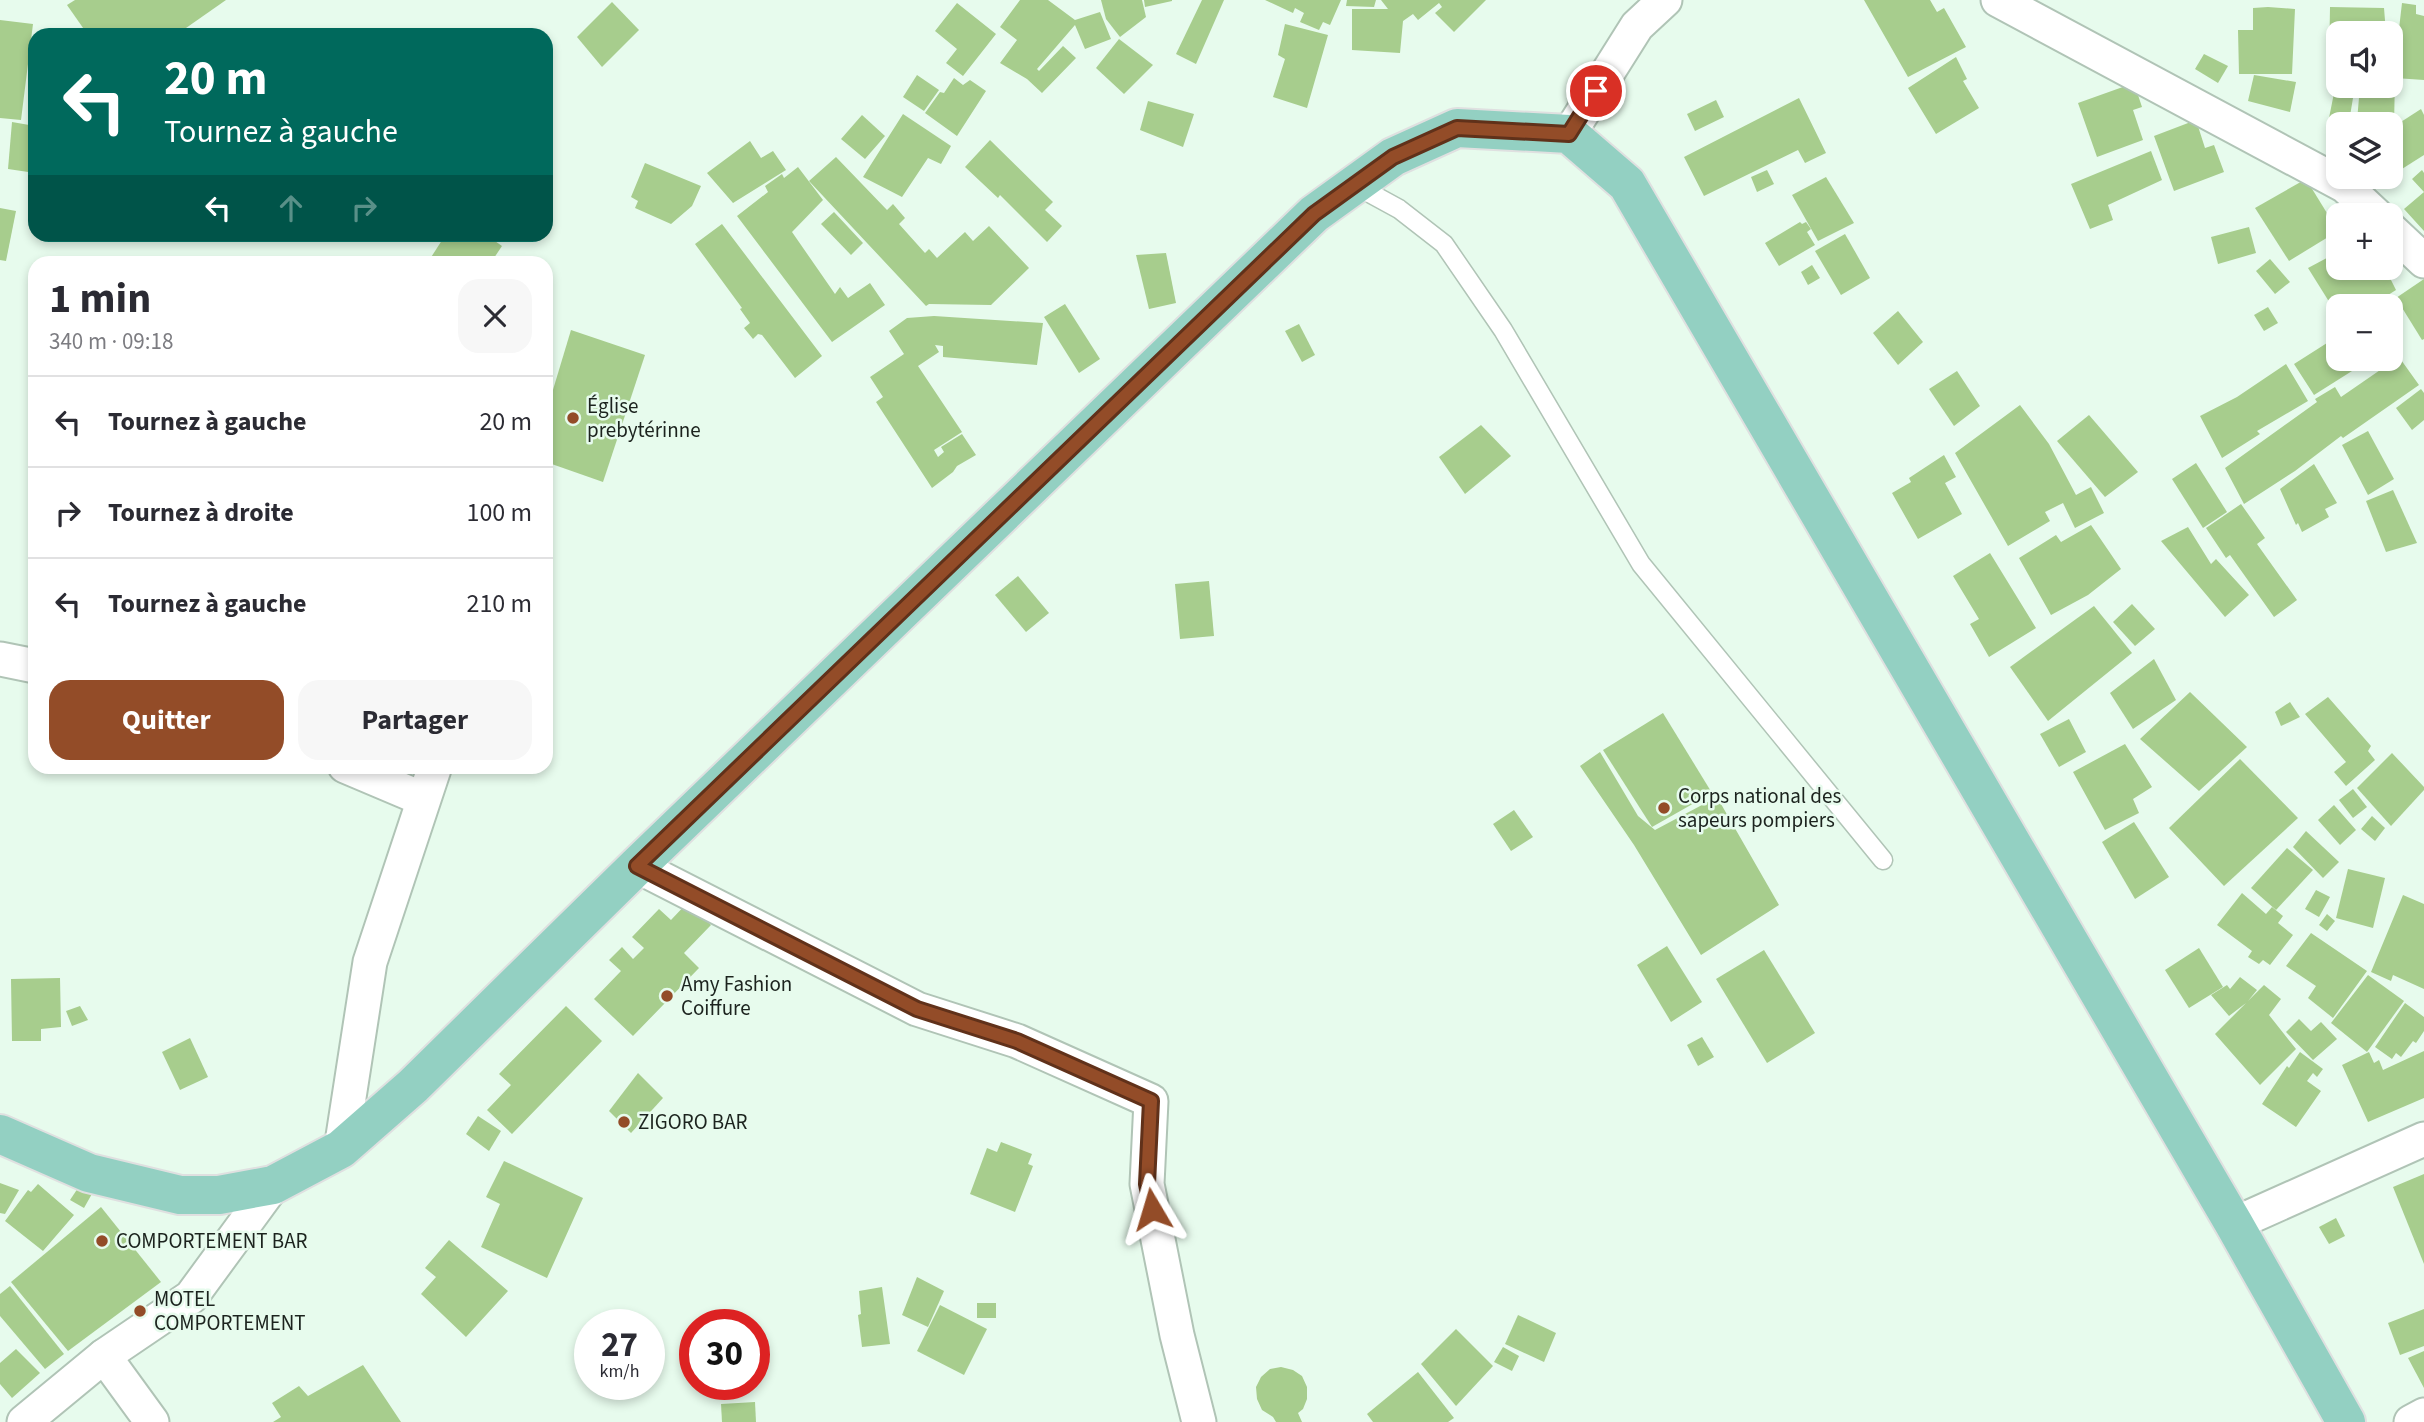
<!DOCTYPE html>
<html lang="fr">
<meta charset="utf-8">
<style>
:root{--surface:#fff;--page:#f7f7f7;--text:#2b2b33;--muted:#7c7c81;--line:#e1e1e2;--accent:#934c28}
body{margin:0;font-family:"Source Sans 3",sans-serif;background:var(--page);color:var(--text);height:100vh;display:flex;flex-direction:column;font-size:26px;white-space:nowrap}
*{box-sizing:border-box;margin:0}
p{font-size:23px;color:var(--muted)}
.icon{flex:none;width:38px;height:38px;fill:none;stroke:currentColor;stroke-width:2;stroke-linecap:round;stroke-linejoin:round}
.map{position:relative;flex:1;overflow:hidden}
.side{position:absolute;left:28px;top:256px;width:525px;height:518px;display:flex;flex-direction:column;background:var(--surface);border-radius:21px;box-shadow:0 4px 10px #0003}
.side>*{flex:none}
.hud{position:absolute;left:28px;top:28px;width:525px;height:214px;border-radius:21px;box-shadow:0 4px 10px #0003;background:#00695c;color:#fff;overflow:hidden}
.controls{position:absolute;left:2326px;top:21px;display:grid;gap:14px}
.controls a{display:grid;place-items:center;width:77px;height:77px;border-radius:14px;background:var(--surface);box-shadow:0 4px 10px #0003;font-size:35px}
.speed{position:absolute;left:574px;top:1309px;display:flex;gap:14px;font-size:35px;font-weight:700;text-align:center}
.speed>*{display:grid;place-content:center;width:91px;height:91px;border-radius:50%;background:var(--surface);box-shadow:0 4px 10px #0003;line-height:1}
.speed small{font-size:18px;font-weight:400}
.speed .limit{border:10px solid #d22;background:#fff;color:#111}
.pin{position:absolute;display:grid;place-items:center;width:60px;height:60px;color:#fff;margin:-30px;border:4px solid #fff;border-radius:50%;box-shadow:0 2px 7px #0007}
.me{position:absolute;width:77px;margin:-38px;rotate:353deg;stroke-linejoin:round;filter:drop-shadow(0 0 5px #0008)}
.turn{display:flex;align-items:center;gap:24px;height:147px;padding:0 21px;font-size:32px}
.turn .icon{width:91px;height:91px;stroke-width:2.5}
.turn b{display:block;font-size:49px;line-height:60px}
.lanes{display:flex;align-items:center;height:66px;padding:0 21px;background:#0003;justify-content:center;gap:35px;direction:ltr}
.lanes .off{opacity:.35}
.round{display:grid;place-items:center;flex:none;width:74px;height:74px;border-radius:21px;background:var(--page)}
.overview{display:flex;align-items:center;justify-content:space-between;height:119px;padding:0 21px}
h1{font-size:42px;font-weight:700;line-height:52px}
.button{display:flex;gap:14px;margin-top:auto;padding:14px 21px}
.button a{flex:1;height:80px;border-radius:21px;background:var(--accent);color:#fff;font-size:28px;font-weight:700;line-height:80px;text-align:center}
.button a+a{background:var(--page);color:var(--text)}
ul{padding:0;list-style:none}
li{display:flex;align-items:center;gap:21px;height:91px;padding:0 21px;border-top:2px solid var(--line)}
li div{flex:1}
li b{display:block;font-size:26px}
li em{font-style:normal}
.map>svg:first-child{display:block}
</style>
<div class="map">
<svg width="2424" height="1422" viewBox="0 0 2424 1422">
<rect width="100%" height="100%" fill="#e7fbed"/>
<g fill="#a7cd8d">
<polygon points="75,0 226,0 176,35 88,35 67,5"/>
<polygon points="1020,0 1048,0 1075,20 1100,12 1111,39 1085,49 1075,25 1037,69 1039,71 1063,46 1076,58 1042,93 1027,79 1000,63 1017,40 1000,27"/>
<polygon points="1101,0 1142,0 1146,17 1120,37 1106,19"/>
<polygon points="1144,0 1172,0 1172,1 1145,7"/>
<polygon points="1202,0 1224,0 1196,64 1176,54"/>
<polygon points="1265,0 1341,0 1330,25 1323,22 1319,30 1300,22 1304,13 1295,8 1293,13"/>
<polygon points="1347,0 1376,0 1374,7 1346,6"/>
<polygon points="1381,0 1486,0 1454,32 1435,13 1442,7 1439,3 1418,20 1413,14 1403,21 1400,53 1352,50 1352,9 1388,9"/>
<polygon points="1864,0 1930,0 1937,12 1944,8 1966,47 1908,77"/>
<polygon points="612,2 639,30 602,67 577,37"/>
<polygon points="957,3 996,34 963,76 946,63 957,49 935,31"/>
<polygon points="2402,3 2416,5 2416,14 2424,16 2424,80 2395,78 2394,125 2357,121 2360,86 2390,86 2390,72 2394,72"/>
<polygon points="2268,7 2295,9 2292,74 2239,74 2238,30 2253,30 2253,8"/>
<polygon points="2330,7 2384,8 2386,33 2338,33 2338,68 2329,67"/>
<polygon points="0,20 33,24 21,120 0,118"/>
<polygon points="1285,24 1328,35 1307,108 1273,97 1285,59 1278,55"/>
<polygon points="1119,39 1153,65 1124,94 1096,68"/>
<polygon points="2204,54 2228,66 2218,83 2195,69"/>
<polygon points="1956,57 1967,79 1963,81 1979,108 1936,134 1908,88"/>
<polygon points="917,75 939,90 924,111 903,97"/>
<polygon points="2254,75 2296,82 2290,112 2248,101"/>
<polygon points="954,78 963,85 970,80 986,91 957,136 925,113 940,92 944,93"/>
<polygon points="2134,83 2142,107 2133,110 2143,140 2097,157 2078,103"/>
<polygon points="2335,88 2354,92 2350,116 2347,116 2346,124 2338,124 2338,136 2326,133"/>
<polygon points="1799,98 1826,153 1805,163 1798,150 1704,196 1684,157"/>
<polygon points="1716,100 1724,117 1695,131 1687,114"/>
<polygon points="1148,101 1194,114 1183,147 1140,130"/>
<polygon points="2421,109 2424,115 2424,155 2394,174 2390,167 2390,129"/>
<polygon points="903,114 951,146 941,164 928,158 902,197 863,177"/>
<polygon points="862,115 885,136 865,159 841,139"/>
<polygon points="2196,120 2205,148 2214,145 2224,172 2174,191 2154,136"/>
<polygon points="12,122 35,126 35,173 8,169"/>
<polygon points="990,140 1053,202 1045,210 1062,226 1047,242 1000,195 998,198 965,167"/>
<polygon points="750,141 761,158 773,151 786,170 733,203 707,173"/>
<polygon points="2151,151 2162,180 2108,205 2113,220 2090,229 2071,184"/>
<polygon points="836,157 887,210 893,204 905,218 899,224 925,253 929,249 937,258 965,232 973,241 989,226 1029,268 991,305 929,304 926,306 809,181"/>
<polygon points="645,163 701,186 692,206 671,224 635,208 638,201 631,197"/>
<polygon points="798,167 823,200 792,232 835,294 840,287 848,298 870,283 885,305 832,342 737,216 768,192 765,186 782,174 784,178"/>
<polygon points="1767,170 1774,184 1757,192 1751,177"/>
<polygon points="2422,170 2424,173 2424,231 2404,209 2424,192 2412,179"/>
<polygon points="1826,177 1854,223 1818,241 1792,195"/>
<polygon points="2306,179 2338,231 2289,261 2255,208"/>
<polygon points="0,208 16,211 6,261 0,260"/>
<polygon points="834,212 863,243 851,255 821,224"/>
<polygon points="1800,222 1802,224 1806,222 1811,229 1807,232 1815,245 1779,266 1765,243"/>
<polygon points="722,224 822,356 795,378 762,335 758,334 753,339 744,328 750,323 740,309 742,308 695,244"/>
<polygon points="2249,227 2256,253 2218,264 2211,237"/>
<polygon points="446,234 456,234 461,238 464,234 485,234 502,246 494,258 500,262 428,262"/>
<polygon points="1845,234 1870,278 1841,295 1815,251"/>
<polygon points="2338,252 2338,268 2385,268 2396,290 2380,300 2377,296 2358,306 2338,306 2338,316 2308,268"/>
<polygon points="1166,253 1176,303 1149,309 1136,255"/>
<polygon points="2270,259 2290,282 2275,294 2256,271"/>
<polygon points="1812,265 1820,278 1808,285 1801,272"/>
<polygon points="2424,279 2424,339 2422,340 2396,298"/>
<polygon points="1065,304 1100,359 1079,373 1044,317"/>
<polygon points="2268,307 2278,323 2264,331 2254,315"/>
<polygon points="1898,311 1923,342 1898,365 1873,333"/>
<polygon points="934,316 1043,323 1037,365 943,357 943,346 935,345 939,352 918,366 962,432 934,450 938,457 944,452 941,447 962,434 976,455 957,466 953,472 932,488 876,402 883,397 870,377 904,354 889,331 907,318"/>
<polygon points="1299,324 1315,355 1302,362 1285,331"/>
<polygon points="571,330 645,355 603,482 546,462 546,413"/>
<polygon points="2338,336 2338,359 2371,359 2314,395 2294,364"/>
<polygon points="2399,357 2419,385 2343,438 2341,436 2295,471 2244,504 2225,468 2317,402 2315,399 2335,387 2341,397"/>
<polygon points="2286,364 2308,401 2257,431 2260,434 2222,458 2200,416 2237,397"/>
<polygon points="1957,371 1980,406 1954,426 1929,389"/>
<polygon points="2421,389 2424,393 2424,420 2412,430 2396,408"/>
<polygon points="2020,405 2049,444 2076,495 2091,487 2104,513 2075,528 2063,503 2045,512 2050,521 2008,546 1955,453"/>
<polygon points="2089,415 2138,472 2105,497 2057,441"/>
<polygon points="1481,425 1511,456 1465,494 1439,457"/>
<polygon points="2368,431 2394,479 2368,495 2342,445"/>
<polygon points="1944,455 1956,477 1945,483 1962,514 1918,539 1892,493 1911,482 1909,478"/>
<polygon points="2196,463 2227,512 2203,528 2172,479"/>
<polygon points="2314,464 2337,503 2325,509 2329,517 2302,532 2298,523 2296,525 2280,489"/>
<polygon points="2393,490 2417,543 2386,552 2366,501"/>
<polygon points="2241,504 2265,538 2257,544 2297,600 2274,617 2230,555 2226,558 2206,528"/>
<polygon points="2091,525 2121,569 2088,595 2051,615 2019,558 2056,535 2061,542"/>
<polygon points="2188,527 2211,564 2216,559 2249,595 2225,617 2161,541"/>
<polygon points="1990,553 2036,628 1989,657 1970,624 1979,619 1953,576"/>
<polygon points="1018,576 1049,613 1026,632 995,595"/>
<polygon points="1209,581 1214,636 1180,639 1175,584"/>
<polygon points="2132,604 2155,629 2135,646 2113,622"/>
<polygon points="2094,606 2132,653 2048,721 2010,667"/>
<polygon points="2154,659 2176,700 2133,729 2110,693"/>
<polygon points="2190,692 2247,747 2199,791 2140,739"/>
<polygon points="2328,697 2371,746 2368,751 2375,760 2346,786 2334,772 2346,762 2305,714"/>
<polygon points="2290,702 2300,717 2281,726 2275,712"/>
<polygon points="1663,713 1712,793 1652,827 1603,750"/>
<polygon points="2069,719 2086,752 2059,767 2040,734"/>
<polygon points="2125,744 2152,787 2133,799 2139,813 2105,830 2073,772"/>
<polygon points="1600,752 1638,816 1655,830 1717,797 1779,905 1701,955 1634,845 1580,766"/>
<polygon points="2392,753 2424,787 2424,790 2391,826 2357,788"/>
<polygon points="2240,759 2298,818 2224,886 2169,828"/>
<polygon points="2353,789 2367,807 2353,818 2339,800"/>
<polygon points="2334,805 2356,830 2340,845 2318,820"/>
<polygon points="1514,810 1533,837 1511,851 1493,824"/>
<polygon points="2372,816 2385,828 2375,841 2361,829"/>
<polygon points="2134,822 2169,877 2135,899 2102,842"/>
<polygon points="2306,831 2339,862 2323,878 2293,847"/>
<polygon points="2287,848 2313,870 2276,910 2251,888"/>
<polygon points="2348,869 2385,878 2373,928 2336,918"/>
<polygon points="2316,890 2330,897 2319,917 2305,909"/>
<polygon points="2242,893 2266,914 2272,907 2283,916 2278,923 2293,935 2270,965 2263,960 2259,964 2248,957 2252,951 2217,925"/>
<polygon points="2403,895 2424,904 2424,989 2393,975 2391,981 2371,972"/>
<polygon points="688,902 711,925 684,953 699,968 633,1036 594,999 621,971 609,960 622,947 633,959 644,948 632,937 659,909 671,920"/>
<polygon points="2327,914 2335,921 2327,931 2319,925"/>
<polygon points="2311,933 2367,971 2333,1018 2308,998 2316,986 2286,966"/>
<polygon points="1667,946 1702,1002 1671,1022 1637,965"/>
<polygon points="2199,948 2223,987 2189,1008 2165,970"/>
<polygon points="1764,950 1815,1033 1767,1063 1716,979"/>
<polygon points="2368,975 2404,1001 2367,1052 2331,1023"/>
<polygon points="2240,977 2257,990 2248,1001 2264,985 2281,999 2269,1015 2296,1049 2260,1085 2215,1034 2246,1003 2229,1016 2211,995 2227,985 2230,989"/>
<polygon points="60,978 61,1027 41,1029 41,1041 12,1041 11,979"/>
<polygon points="2405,1003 2424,1017 2424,1031 2416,1043 2413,1041 2401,1057 2396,1053 2392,1059 2375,1047"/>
<polygon points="80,1006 88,1020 72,1026 66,1011"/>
<polygon points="566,1006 602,1041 512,1134 487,1110 511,1085 499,1074"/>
<polygon points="2299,1019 2311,1031 2321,1022 2337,1039 2313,1060 2286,1032"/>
<polygon points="1702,1037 1714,1057 1698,1066 1687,1045"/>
<polygon points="190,1038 208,1077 180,1090 162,1052"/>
<polygon points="2424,1051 2424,1098 2368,1122 2342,1065 2369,1052 2374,1063 2379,1060 2383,1070"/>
<polygon points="2300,1052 2323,1069 2317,1077 2313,1073 2307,1081 2321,1091 2296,1127 2262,1104 2287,1066 2289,1068"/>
<polygon points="638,1073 663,1098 631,1133 609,1111"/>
<polygon points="478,1116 501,1131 489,1151 466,1134"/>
<polygon points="1001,1142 1032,1154 1028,1164 1033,1166 1015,1212 970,1194 987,1148 997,1152"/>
<polygon points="504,1161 583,1198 547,1278 481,1247 500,1204 486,1197"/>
<polygon points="2424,1174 2424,1264 2393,1187"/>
<polygon points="0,1183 19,1190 5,1214 0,1213"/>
<polygon points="38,1184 74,1215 43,1251 5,1221 28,1190 31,1192"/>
<polygon points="80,1185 93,1192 84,1208 70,1200"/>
<polygon points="101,1207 161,1282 68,1351 11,1282"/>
<polygon points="2336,1218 2345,1236 2329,1244 2319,1227"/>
<polygon points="449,1240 508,1291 466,1337 421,1294 436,1277 425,1268"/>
<polygon points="917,1277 944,1291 928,1327 902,1315"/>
<polygon points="10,1286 64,1354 45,1369 0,1316 0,1294"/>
<polygon points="882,1287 890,1344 862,1347 858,1315 861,1314 859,1291"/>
<rect x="977" y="1303" width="19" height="15"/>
<polygon points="940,1305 987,1329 964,1375 917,1351"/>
<polygon points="2424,1309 2424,1346 2400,1355 2388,1323"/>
<polygon points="1518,1315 1556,1333 1544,1362 1505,1344"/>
<polygon points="1456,1329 1493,1366 1456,1406 1421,1364"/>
<polygon points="1503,1347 1519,1356 1512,1371 1494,1362"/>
<polygon points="16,1349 40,1373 12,1398 0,1384 0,1363"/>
<polygon points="2424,1351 2424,1388 2408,1358"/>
<polygon points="363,1365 401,1422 273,1422 281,1417 272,1403 299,1386 308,1396"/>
<polygon points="1281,1367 1293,1370 1302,1376 1307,1387 1307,1399 1303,1409 1298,1413 1302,1422 1276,1422 1273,1417 1262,1410 1257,1399 1256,1387 1261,1377 1270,1369"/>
<polygon points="1418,1372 1454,1418 1448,1422 1373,1422 1367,1414"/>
<polygon points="755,1402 756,1422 722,1422 721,1404"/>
</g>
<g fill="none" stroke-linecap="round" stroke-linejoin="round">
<g stroke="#b0c4b6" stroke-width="21">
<polyline id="lane" points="1355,185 1399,209 1444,244 1503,330 1641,564 1883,860"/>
</g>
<g stroke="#b0c4b6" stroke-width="37">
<g id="street">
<polyline points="1998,0 2345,186 2376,215"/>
<polyline points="1569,134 1637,26 1665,0"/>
<polyline points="2390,229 2424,261"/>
<polyline points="0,659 35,666"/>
<polyline points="345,766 423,799"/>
<polyline points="637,866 917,1009 1017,1041 1151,1101 1147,1184 1177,1335 1199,1422"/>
<polyline points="341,1149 370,962 435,766"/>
<polyline points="2234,1224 2424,1139"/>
<polyline points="104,1356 152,1422"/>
<polyline points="24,1422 104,1356 191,1297 273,1185"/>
<polyline points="2411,1422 2424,1415"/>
</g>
</g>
<g stroke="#dfe0e0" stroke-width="42">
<polyline id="primary" points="0,1134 89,1173 180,1195 219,1195 273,1185 341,1149 413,1086 637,866 1314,214 1393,157 1457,128 1569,134 1627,184 2234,1224 2346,1422"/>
</g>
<use href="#lane" stroke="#fff" stroke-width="18"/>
<use href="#street" stroke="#fff" stroke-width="33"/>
<use href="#primary" stroke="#93d0c2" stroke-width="38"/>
</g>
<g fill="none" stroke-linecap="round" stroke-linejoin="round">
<g stroke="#60311a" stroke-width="18">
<polyline id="route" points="1152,1209 1147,1184 1151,1101 1017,1041 917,1009 637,866 1314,214 1393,157 1457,128 1569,134 1596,91"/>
</g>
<use href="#route" stroke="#934c28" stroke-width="12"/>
</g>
<g fill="#934c28" stroke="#e7fbed" stroke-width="2.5">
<circle cx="573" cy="418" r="7"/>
<circle cx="1664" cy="808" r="7"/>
<circle cx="667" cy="996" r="7"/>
<circle cx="624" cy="1122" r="7"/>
<circle cx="102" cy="1241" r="7"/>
<circle cx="140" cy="1311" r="7"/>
</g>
<g text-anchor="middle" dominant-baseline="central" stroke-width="5" stroke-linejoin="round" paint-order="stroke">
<g font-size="21" fill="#1c231e" stroke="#e7fbed" text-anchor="start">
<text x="587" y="406">Église<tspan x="587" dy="24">prebytérinne</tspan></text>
<text x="1678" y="796">Corps national des<tspan x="1678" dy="24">sapeurs pompiers</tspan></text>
<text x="681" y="984">Amy Fashion<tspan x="681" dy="24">Coiffure</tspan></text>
<text x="638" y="1122">ZIGORO BAR</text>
<text x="116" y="1241">COMPORTEMENT BAR</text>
<text x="154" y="1299">MOTEL<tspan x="154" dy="24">COMPORTEMENT</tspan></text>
</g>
</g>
</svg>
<div class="controls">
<a><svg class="icon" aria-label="sound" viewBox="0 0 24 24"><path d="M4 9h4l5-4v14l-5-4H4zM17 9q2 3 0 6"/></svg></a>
<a><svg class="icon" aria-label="layers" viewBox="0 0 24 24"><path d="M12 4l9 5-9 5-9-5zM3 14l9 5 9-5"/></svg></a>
<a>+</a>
<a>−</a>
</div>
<div class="speed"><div>27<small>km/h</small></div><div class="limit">30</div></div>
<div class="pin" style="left:1596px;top:91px;background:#d93025"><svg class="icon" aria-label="arrive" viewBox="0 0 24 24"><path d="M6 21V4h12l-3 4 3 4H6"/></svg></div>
<svg class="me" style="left:1152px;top:1209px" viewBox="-20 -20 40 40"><path d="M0-17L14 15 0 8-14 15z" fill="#934c28" stroke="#fff" stroke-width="4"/></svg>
<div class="hud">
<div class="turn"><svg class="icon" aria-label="left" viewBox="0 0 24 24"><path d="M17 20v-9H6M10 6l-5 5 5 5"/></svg><div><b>20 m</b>Tournez à gauche</div></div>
<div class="lanes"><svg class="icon" aria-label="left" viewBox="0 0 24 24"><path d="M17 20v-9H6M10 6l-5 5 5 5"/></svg><svg class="icon off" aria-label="ahead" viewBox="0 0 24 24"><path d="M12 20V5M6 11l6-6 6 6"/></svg><svg class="icon off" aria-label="right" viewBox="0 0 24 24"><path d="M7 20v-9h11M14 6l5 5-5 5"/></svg></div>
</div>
<section class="side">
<div class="overview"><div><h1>1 min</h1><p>340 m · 09:18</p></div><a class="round"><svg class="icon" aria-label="close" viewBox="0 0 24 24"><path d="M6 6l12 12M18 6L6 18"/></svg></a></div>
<ul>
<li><svg class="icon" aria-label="left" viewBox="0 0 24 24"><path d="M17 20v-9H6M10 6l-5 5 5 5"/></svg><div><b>Tournez à gauche</b></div><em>20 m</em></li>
<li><svg class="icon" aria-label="right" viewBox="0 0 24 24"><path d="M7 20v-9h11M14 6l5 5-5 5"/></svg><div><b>Tournez à droite</b></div><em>100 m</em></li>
<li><svg class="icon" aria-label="left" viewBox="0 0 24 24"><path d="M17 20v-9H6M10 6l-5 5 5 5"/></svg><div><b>Tournez à gauche</b></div><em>210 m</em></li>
</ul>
<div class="button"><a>Quitter</a><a>Partager</a></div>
</section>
</div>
